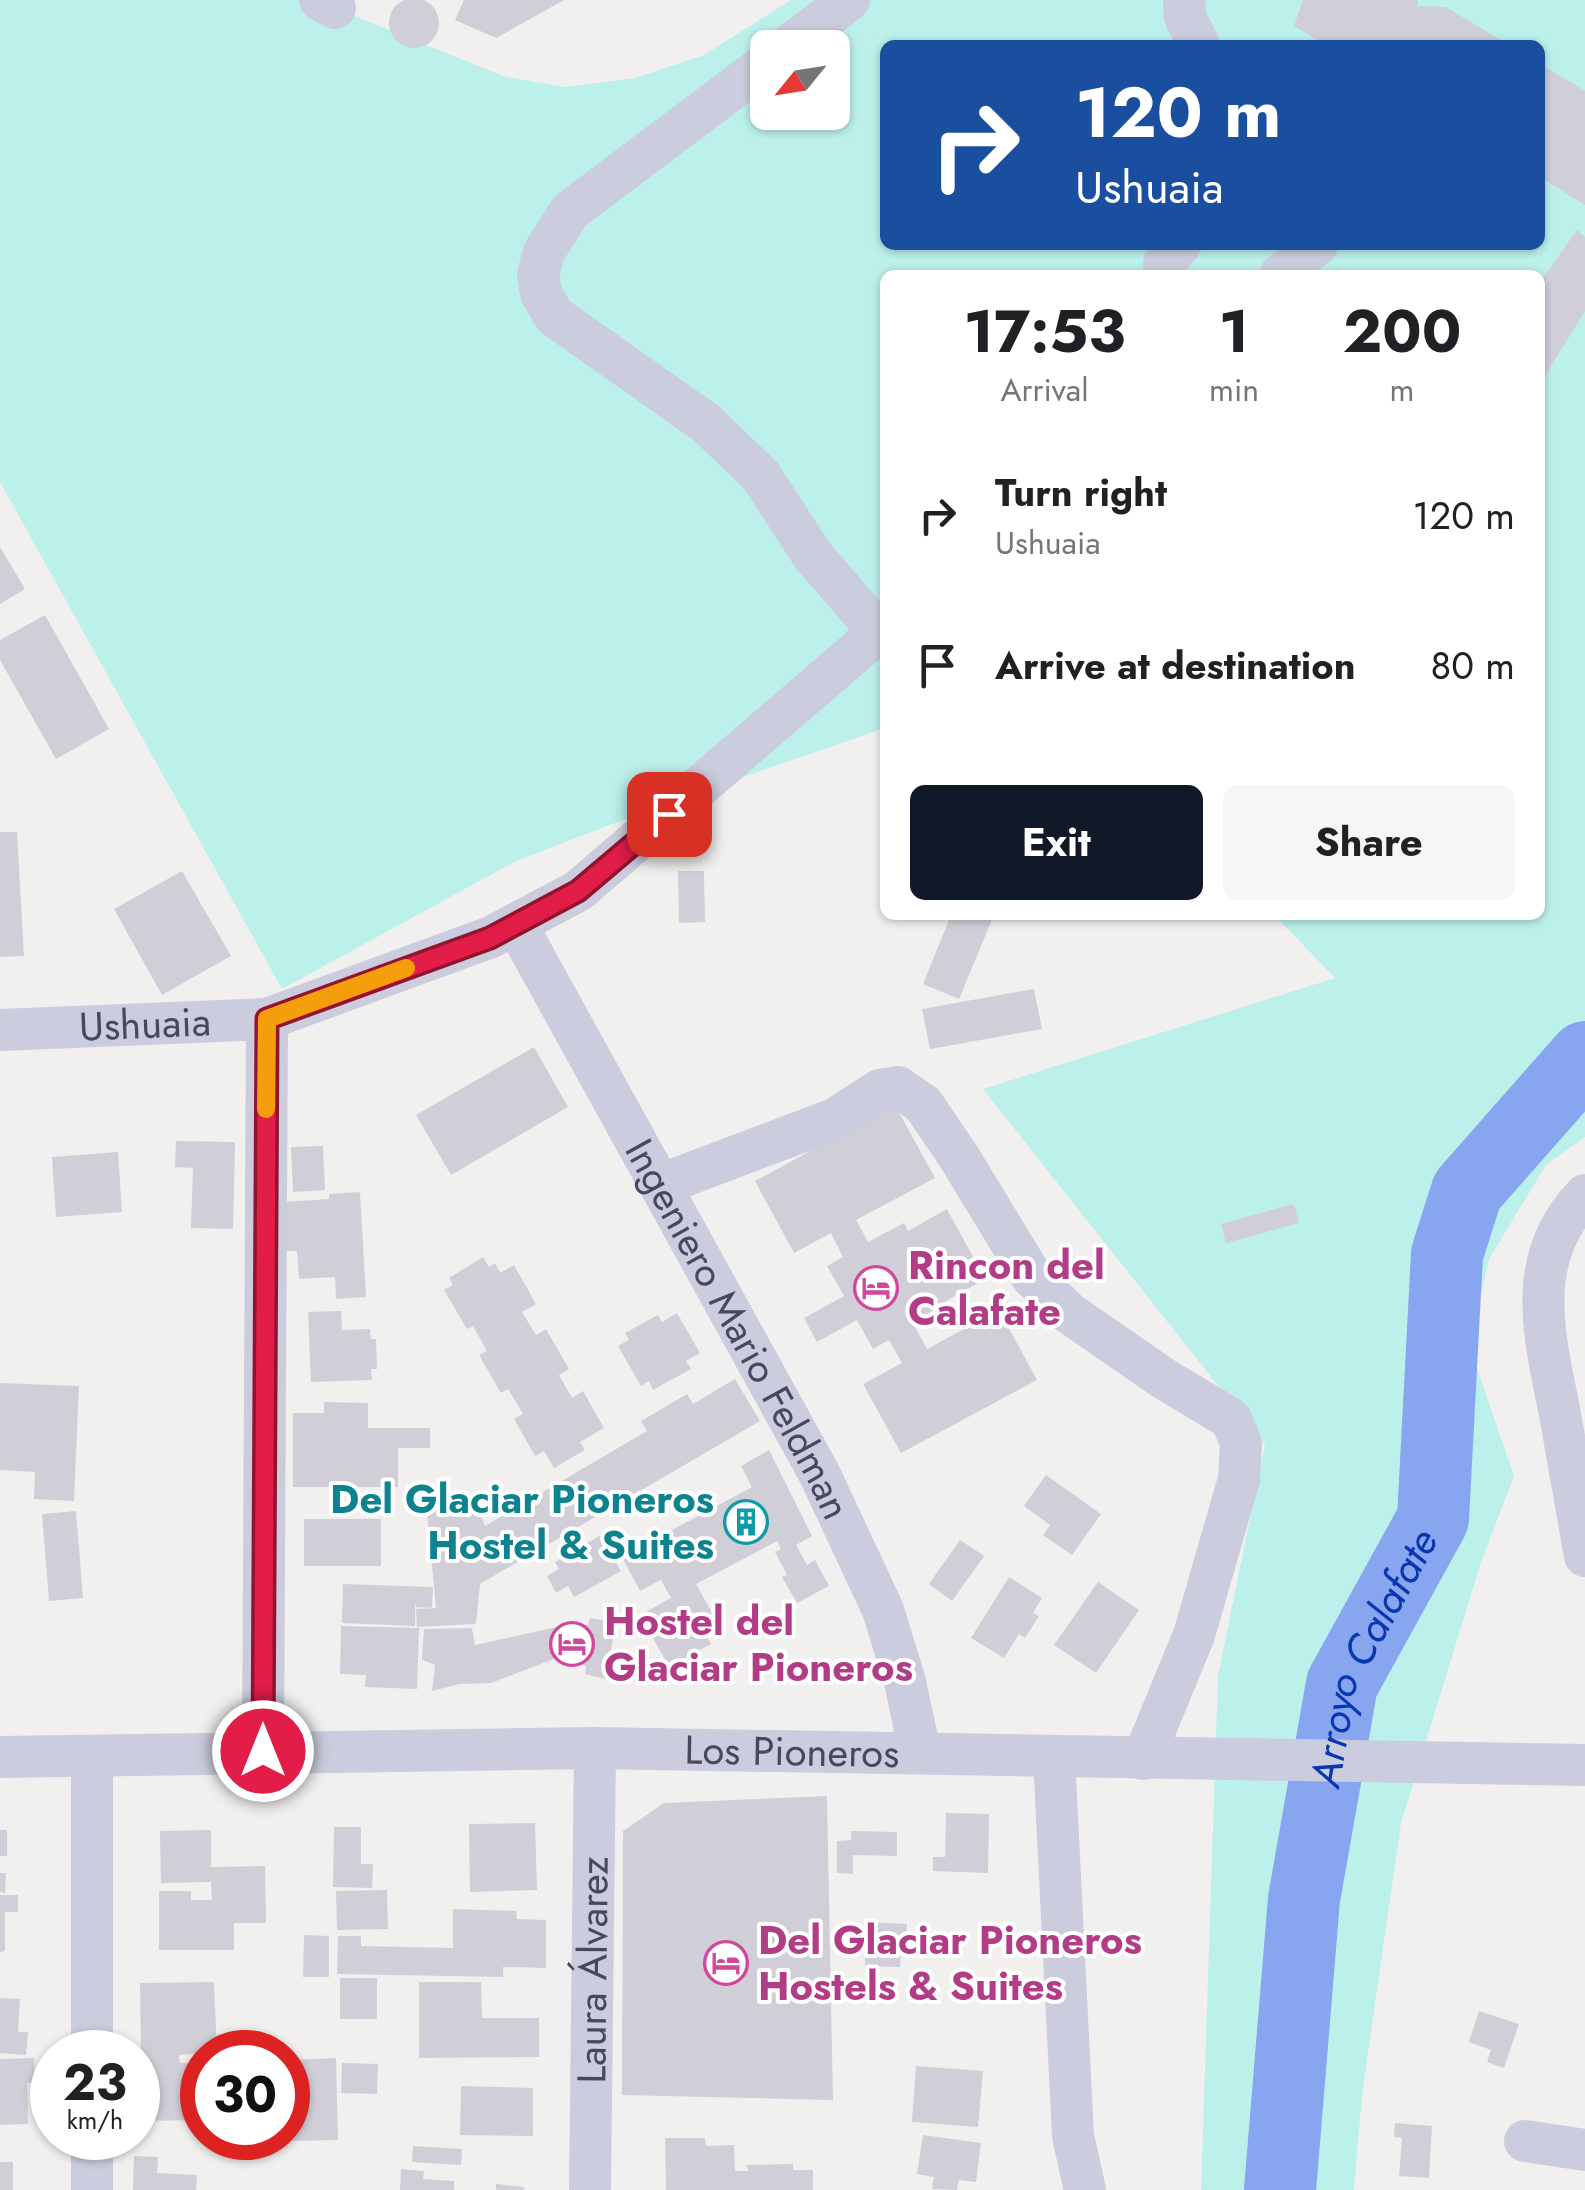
<!DOCTYPE html>
<meta charset="utf-8">
<style>
:root{--surface:#fff;--page:#f6f6f6;--text:#202124;--muted:#757577;--accent:#111827}
body{margin:0;font-family:Jost,sans-serif;background:var(--page);color:var(--text);height:100vh;display:flex;flex-direction:column;font-size:38px;white-space:nowrap}
*{box-sizing:border-box;margin:0}
p{font-size:32px;color:var(--muted)}
.icon{flex:none;width:55px;height:55px;fill:none;stroke:currentColor;stroke-width:2;stroke-linecap:round;stroke-linejoin:round}
.map{position:relative;flex:1;overflow:hidden}
.details{position:absolute;left:880px;top:270px;width:665px;height:650px;display:flex;flex-direction:column;background:var(--surface);border-radius:15px;box-shadow:0 2px 8px #0004}
.details>*{flex:none}
.hud{position:absolute;left:880px;top:40px;width:665px;height:210px;border-radius:15px;box-shadow:0 2px 8px #0004;background:#1a4fa0;color:#fff;overflow:hidden}
.needle{width:65px;rotate:240deg}
.fabs{position:absolute;left:750px;top:30px;display:grid;gap:20px}
.fabs a{display:grid;place-items:center;width:100px;height:100px;border-radius:15px;background:var(--surface);box-shadow:0 2px 8px #0004;font-size:50px}
.speed{position:absolute;left:30px;top:2030px;display:flex;gap:20px;font-size:50px;font-weight:700;text-align:center}
.speed>*{display:grid;place-content:center;width:130px;height:130px;border-radius:50%;background:var(--surface);box-shadow:0 2px 8px #0004;line-height:1}
.speed small{font-size:25px;font-weight:400}
.speed .limit{border:15px solid #d22;background:#fff;color:#111}
.pin{position:absolute;display:grid;place-items:center;width:85px;height:85px;color:#fff;margin:-42px;border-radius:20px;box-shadow:0 5px 15px #0006}
.me{position:absolute;width:110px;margin:-55px;rotate:0deg;stroke-linejoin:round;filter:drop-shadow(0 0 8px #0008)}
.turn{display:flex;align-items:center;gap:35px;height:210px;padding:0 30px;font-size:45px}
.turn .icon{width:130px;height:130px;stroke-width:2.5}
.turn b{display:block;font-size:70px;line-height:85px}
.eta{display:flex;justify-content:space-evenly;align-items:center;height:170px;text-align:center}
.eta b{font-size:60px;font-weight:700;line-height:70px}
.action{display:flex;gap:20px;margin-top:auto;padding:20px 30px}
.action a{flex:1;height:115px;border-radius:15px;background:var(--accent);color:#fff;font-size:40px;font-weight:700;line-height:115px;text-align:center}
.action a+a{background:var(--page);color:var(--text)}
ul{padding:0;list-style:none}
li{display:flex;align-items:center;gap:30px;height:150px;padding:0 30px}
li div{flex:1}
li b{display:block;font-size:38px}
li em{font-style:normal}
.map>svg:first-child{display:block}
</style>
<div class="map">
<svg width="1585" height="2190" viewBox="0 0 1585 2190">
<rect width="100%" height="100%" fill="#f2f0ef"/>
<path fill="#bcf0eb" fill-rule="evenodd" d="M0,0h315l188,76 62,11 70,-9 69,-23 87,-55h794v1137l-39,28 -57,94 -20,86 45,131 -33,86 -80,261 -39,272 -8,95h-153l17,-514 47,-231 -282,-356 352,-111 -61,-63h266v-640h-655v453l-223,77 -146,56 -234,128 -282,-507zM885,45h655v200h-655zM768,48h64v64h-64z"/>
<g fill="none" stroke-linecap="round" stroke-linejoin="round">
<path stroke="#88a5ef" stroke-width="72" id="s1" d="M1280,2190l24,-291 38,-215 91,-165 14,-265 20,-63 118,-134"/>
</g>
<g fill="#d0ced7">
<circle cx="414" cy="23" r="25"/>
<polygon points="464,0 564,0 496,38 455,20"/>
<polygon points="1303,0 1418,0 1418,6 1446,7 1509,45 1326,45 1294,26"/>
<polygon points="1540,64 1585,91 1585,205 1540,177"/>
<polygon points="1577,230 1585,237 1585,311 1540,384 1540,282"/>
<polygon points="0,547 25,589 0,604"/>
<polygon points="45,615 109,729 56,759 0,660 0,640"/>
<polygon points="0,832 17,832 24,956 0,957"/>
<polygon points="182,871 231,956 162,995 114,909"/>
<polygon points="678,871 704,871 705,922 679,923"/>
<polygon points="951,915 994,915 959,999 923,984"/>
<polygon points="1034,989 1042,1029 930,1049 922,1009"/>
<polygon points="534,1047 568,1107 451,1175 416,1115"/>
<polygon points="895,1105 935,1178 856,1220 868,1242 904,1223 908,1231 947,1209 985,1279 946,1301 950,1308 915,1327 927,1349 999,1310 1037,1380 901,1453 863,1384 902,1363 889,1340 873,1349 857,1320 817,1342 804,1318 844,1296 827,1266 843,1257 831,1233 794,1253 755,1181"/>
<polygon points="176,1141 235,1142 233,1229 191,1228 193,1168 175,1167"/>
<polygon points="323,1146 325,1190 293,1192 291,1147"/>
<polygon points="118,1152 122,1212 56,1217 52,1157"/>
<polygon points="360,1192 366,1297 336,1299 335,1277 299,1279 297,1251 286,1251 284,1202 329,1199 329,1194"/>
<polygon points="1294,1204 1299,1223 1226,1243 1221,1224"/>
<polygon points="483,1257 489,1267 495,1263 500,1273 514,1265 536,1304 522,1312 536,1335 546,1329 569,1369 559,1375 572,1398 583,1391 604,1428 580,1442 585,1450 554,1468 544,1451 535,1456 514,1419 523,1414 508,1389 501,1393 479,1355 487,1351 473,1326 467,1329 444,1290 453,1285 449,1278"/>
<polygon points="341,1311 342,1330 370,1329 371,1339 376,1339 377,1369 371,1369 372,1380 311,1382 308,1312"/>
<polygon points="677,1313 700,1353 686,1361 691,1369 653,1390 649,1381 641,1386 618,1346 629,1340 625,1333 658,1315 662,1322"/>
<polygon points="735,1379 760,1421 480,1584 476,1624 417,1627 416,1609 436,1608 426,1503 477,1504 485,1526 647,1431 641,1421 687,1394 693,1404"/>
<polygon points="0,1383 79,1386 74,1501 34,1499 35,1472 0,1470"/>
<polygon points="324,1402 368,1403 368,1428 430,1428 430,1448 398,1448 398,1487 293,1487 293,1413 324,1413"/>
<polygon points="769,1450 812,1536 796,1545 807,1565 815,1560 829,1586 797,1603 782,1577 787,1575 775,1552 781,1549 777,1541 696,1584 719,1625 705,1633 711,1644 669,1667 640,1615 671,1598 661,1580 640,1591 622,1557 752,1487 741,1466"/>
<polygon points="1046,1475 1101,1514 1072,1555 1043,1535 1050,1525 1024,1506"/>
<polygon points="76,1511 83,1598 49,1601 42,1514"/>
<rect x="304" y="1519" width="77" height="47"/>
<polygon points="601,1535 618,1560 615,1561 621,1571 574,1597 568,1586 556,1593 547,1576 559,1569 555,1562"/>
<polygon points="960,1540 984,1556 952,1601 929,1584"/>
<polygon points="1009,1577 1042,1598 1033,1613 1039,1616 1025,1638 1019,1634 1004,1658 971,1638"/>
<polygon points="1098,1582 1139,1610 1096,1673 1054,1645"/>
<polygon points="343,1584 433,1587 432,1608 416,1607 415,1602 415,1626 342,1623"/>
<polygon points="590,1618 616,1622 606,1679 585,1674 586,1666 562,1656 491,1683 459,1684 432,1691 435,1665 422,1660 424,1629 472,1628 475,1645 557,1627 588,1625"/>
<polygon points="341,1626 419,1628 417,1689 365,1687 366,1675 340,1674"/>
<polygon points="827,1796 833,2100 622,2095 623,1831 664,1803"/>
<polygon points="946,1813 989,1814 988,1873 933,1871 933,1857 945,1857"/>
<polygon points="535,1823 537,1890 470,1892 469,1824"/>
<polygon points="334,1827 361,1827 361,1864 373,1864 372,1888 333,1887"/>
<rect x="0" y="1830" width="7" height="26"/>
<polygon points="211,1830 211,1867 265,1866 266,1923 234,1923 234,1950 159,1950 159,1891 191,1891 191,1900 212,1900 211,1882 161,1883 160,1831"/>
<polygon points="851,1831 897,1832 897,1856 853,1855 853,1874 837,1873 837,1841 851,1840"/>
<polygon points="0,1873 6,1873 5,1893 0,1892"/>
<polygon points="387,1890 388,1929 337,1930 336,1891"/>
<polygon points="0,1895 18,1895 18,1912 5,1912 5,1951 0,1952"/>
<polygon points="453,1909 516,1911 517,1919 546,1920 546,1968 503,1967 503,1977 337,1974 338,1936 361,1936 361,1946 453,1948"/>
<polygon points="866,1922 907,1924 906,1945 901,1945 900,1967 865,1966"/>
<polygon points="304,1935 329,1936 329,1977 303,1977"/>
<rect x="340" y="1978" width="37" height="41"/>
<polygon points="214,1982 217,2052 179,2055 180,2063 202,2062 200,2120 138,2121 138,2058 141,2058 140,1983"/>
<polygon points="419,1982 481,1982 482,2018 539,2018 539,2057 419,2058"/>
<polygon points="0,1998 20,1999 18,2032 28,2032 26,2055 0,2053"/>
<polygon points="1479,2011 1519,2024 1504,2068 1487,2062 1491,2050 1469,2042"/>
<polygon points="34,2058 35,2083 27,2083 28,2124 0,2125 0,2059"/>
<polygon points="336,2058 338,2140 289,2141 288,2060"/>
<polygon points="342,2063 378,2064 377,2094 341,2093"/>
<polygon points="916,2066 983,2071 978,2127 912,2122"/>
<polygon points="461,2086 533,2088 533,2136 460,2135"/>
<polygon points="1395,2123 1432,2126 1429,2178 1399,2176 1402,2138 1394,2137"/>
<polygon points="923,2135 981,2143 976,2182 959,2180 957,2190 932,2189 934,2177 917,2174"/>
<polygon points="665,2138 705,2138 706,2146 734,2145 735,2171 748,2171 747,2165 793,2164 793,2170 813,2170 813,2190 666,2190"/>
<polygon points="413,2146 462,2149 461,2165 412,2162"/>
<polygon points="134,2156 158,2157 157,2173 197,2175 196,2190 133,2190"/>
<rect x="0" y="2162" width="13" height="28"/>
<polygon points="401,2169 424,2171 423,2179 454,2181 454,2190 400,2190"/>
<polygon points="496,2184 524,2187 524,2190 496,2190"/>
</g>
<g fill="none" stroke-linecap="round" stroke-linejoin="round">
<g stroke="#cbccdd" stroke-width="42">
<polyline points="320,0 335,8"/>
<polyline points="1184,0 1185,17 1199,45"/>
<polyline points="786,48 849,0"/>
<polyline points="768,62 570,211 544,252 538,274 541,293 554,316 706,423 761,476 813,556 879,632"/>
<polyline points="1164,275 1164,263 1180,245"/>
<polyline points="1280,275 1317,245"/>
<path id="s2" d="M516,924l304,551 63,135 22,72 15,71"/>
<path id="s3" d="M0,1030l267,-11 224,-82 87,-46 307,-264"/>
<polyline points="660,1185 835,1119 880,1090 898,1087 923,1104 959,1157 1032,1277 1069,1313 1163,1378 1231,1419 1241,1443 1239,1479 1194,1635 1143,1759"/>
<path d="M1585,1195c-64,66 -39,145 -24,225 8,45 16,90 24,136"/>
<polyline points="263,1751 267,1019"/>
<path id="s4" d="M0,1757l595,-9 990,17"/>
<polyline points="1054,1757 1073,2136 1085,2190"/>
<polyline points="92,2052 92,1757"/>
<polyline points="1525,2141 1585,2150"/>
<polyline points="92,2190 92,2138"/>
<path id="s5" d="M590,2190l5,-442"/>
</g>
</g>
<g fill="none" stroke-linecap="round" stroke-linejoin="round">
<g stroke="#92132f" stroke-width="25">
<polyline id="route" points="263,1751 267,1019 490,938 578,891 669,814"/>
</g>
<use href="#route" stroke="#e11d48" stroke-width="18"/>
<polyline stroke="#f59e0b" stroke-width="18" points="266,1109 267,1019 406,968"/>
</g>
<defs>
<g id="hotel-ring" transform="scale(2.25)"><circle r="9.5" fill="#fff" stroke="#d1479c" stroke-width="1.5"/><path d="M-6-4.5h1.5V1H6V5H4.5V3h-9V5H-6ZM-4 0a1.8 1.8 0 1 1 3.6 0ZM.5 0V-2.5h3Q6-2.5 6 0Z" fill="#d1479c"/></g>
<g id="building-ring" transform="scale(2.25)"><circle r="9.5" fill="#fff" stroke="#0f9aa8" stroke-width="1.5"/><path d="M-4-6H4V6H1V3H-1V6H-4ZM-2.5-4.3h1.7v1.8h-1.7ZM.8-4.3h1.7v1.8H.8ZM-2.5-1h1.7V.8h-1.7ZM.8-1h1.7V.8H.8Z" fill="#0f9aa8"/></g>
</defs>
<g fill-rule="evenodd">
<use href="#hotel-ring" x="876" y="1288"/>
<use href="#building-ring" x="746" y="1522"/>
<use href="#hotel-ring" x="572" y="1644"/>
<use href="#hotel-ring" x="726" y="1963"/>
</g>
<g text-anchor="middle" dominant-baseline="central" stroke-width="8" stroke-linejoin="round" paint-order="stroke">
<g font-size="40" fill="#47475d" stroke="#fff">
<text stroke="none"><textPath href="#s3" startOffset="145">Ushuaia</textPath></text>
<text stroke="none"><textPath href="#s2" startOffset="462">Ingeniero Mario Feldman</textPath></text>
<text stroke="none"><textPath href="#s4" startOffset="792">Los Pioneros</textPath></text>
<text stroke="none"><textPath href="#s5" startOffset="220">Laura Álvarez</textPath></text>
</g>
<g font-size="40" font-weight="bold" fill="#b23c85" stroke="#fff" text-anchor="start">
<text x="908" y="1265">Rincon del<tspan x="908" dy="46">Calafate</tspan></text>
<text x="604" y="1621">Hostel del<tspan x="604" dy="46">Glaciar Pioneros</tspan></text>
<text x="758" y="1940">Del Glaciar Pioneros<tspan x="758" dy="46">Hostels &amp; Suites</tspan></text>
</g>
<g font-size="40" font-weight="bold" fill="#0d838f" stroke="#fff" text-anchor="end">
<text x="714" y="1499">Del Glaciar Pioneros<tspan x="714" dy="46">Hostel &amp; Suites</tspan></text>
</g>
<g font-size="42" font-style="italic" fill="#0837af" stroke="#fff">
<text stroke="none"><textPath href="#s1" startOffset="545">Arroyo Calafate</textPath></text>
</g>
</g>
</svg>
<div class="fabs">
<a><svg class="needle" viewBox="-14 -14 28 28"><path d="M0-13l5 13h-10z" fill="#e53935"/><path d="M0 13l5-13h-10z" fill="#757577"/></svg></a>
</div>
<div class="speed"><div>23<small>km/h</small></div><div class="limit">30</div></div>
<div class="pin" style="left:669px;top:814px;background:#d93025"><svg class="icon" aria-label="arrive" viewBox="0 0 24 24"><path d="M6 21V4h12l-3 4 3 4H6"/></svg></div>
<svg class="me" style="left:263px;top:1751px" viewBox="-20 -20 40 40"><circle r="17" fill="#e11d48" stroke="#fff" stroke-width="3"/><path d="M0-11L8 9 0 5-8 9z" fill="#fff"/></svg>
<div class="hud">
<div class="turn"><svg class="icon" aria-label="right" viewBox="0 0 24 24"><path d="M7 20v-9h11M14 6l5 5-5 5"/></svg><div><b>120 m</b>Ushuaia</div></div>
</div>
<section class="details">
<div class="eta">
<div><b>17:53</b><p>Arrival</p></div>
<div><b>1</b><p>min</p></div>
<div><b>200</b><p>m</p></div>
</div>
<ul>
<li><svg class="icon" aria-label="right" viewBox="0 0 24 24"><path d="M7 20v-9h11M14 6l5 5-5 5"/></svg><div><b>Turn right</b><p>Ushuaia</p></div><em>120 m</em></li>
<li><svg class="icon" aria-label="arrive" viewBox="0 0 24 24"><path d="M6 21V4h12l-3 4 3 4H6"/></svg><div><b>Arrive at destination</b></div><em>80 m</em></li>
</ul>
<div class="action"><a>Exit</a><a>Share</a></div>
</section>
</div>
